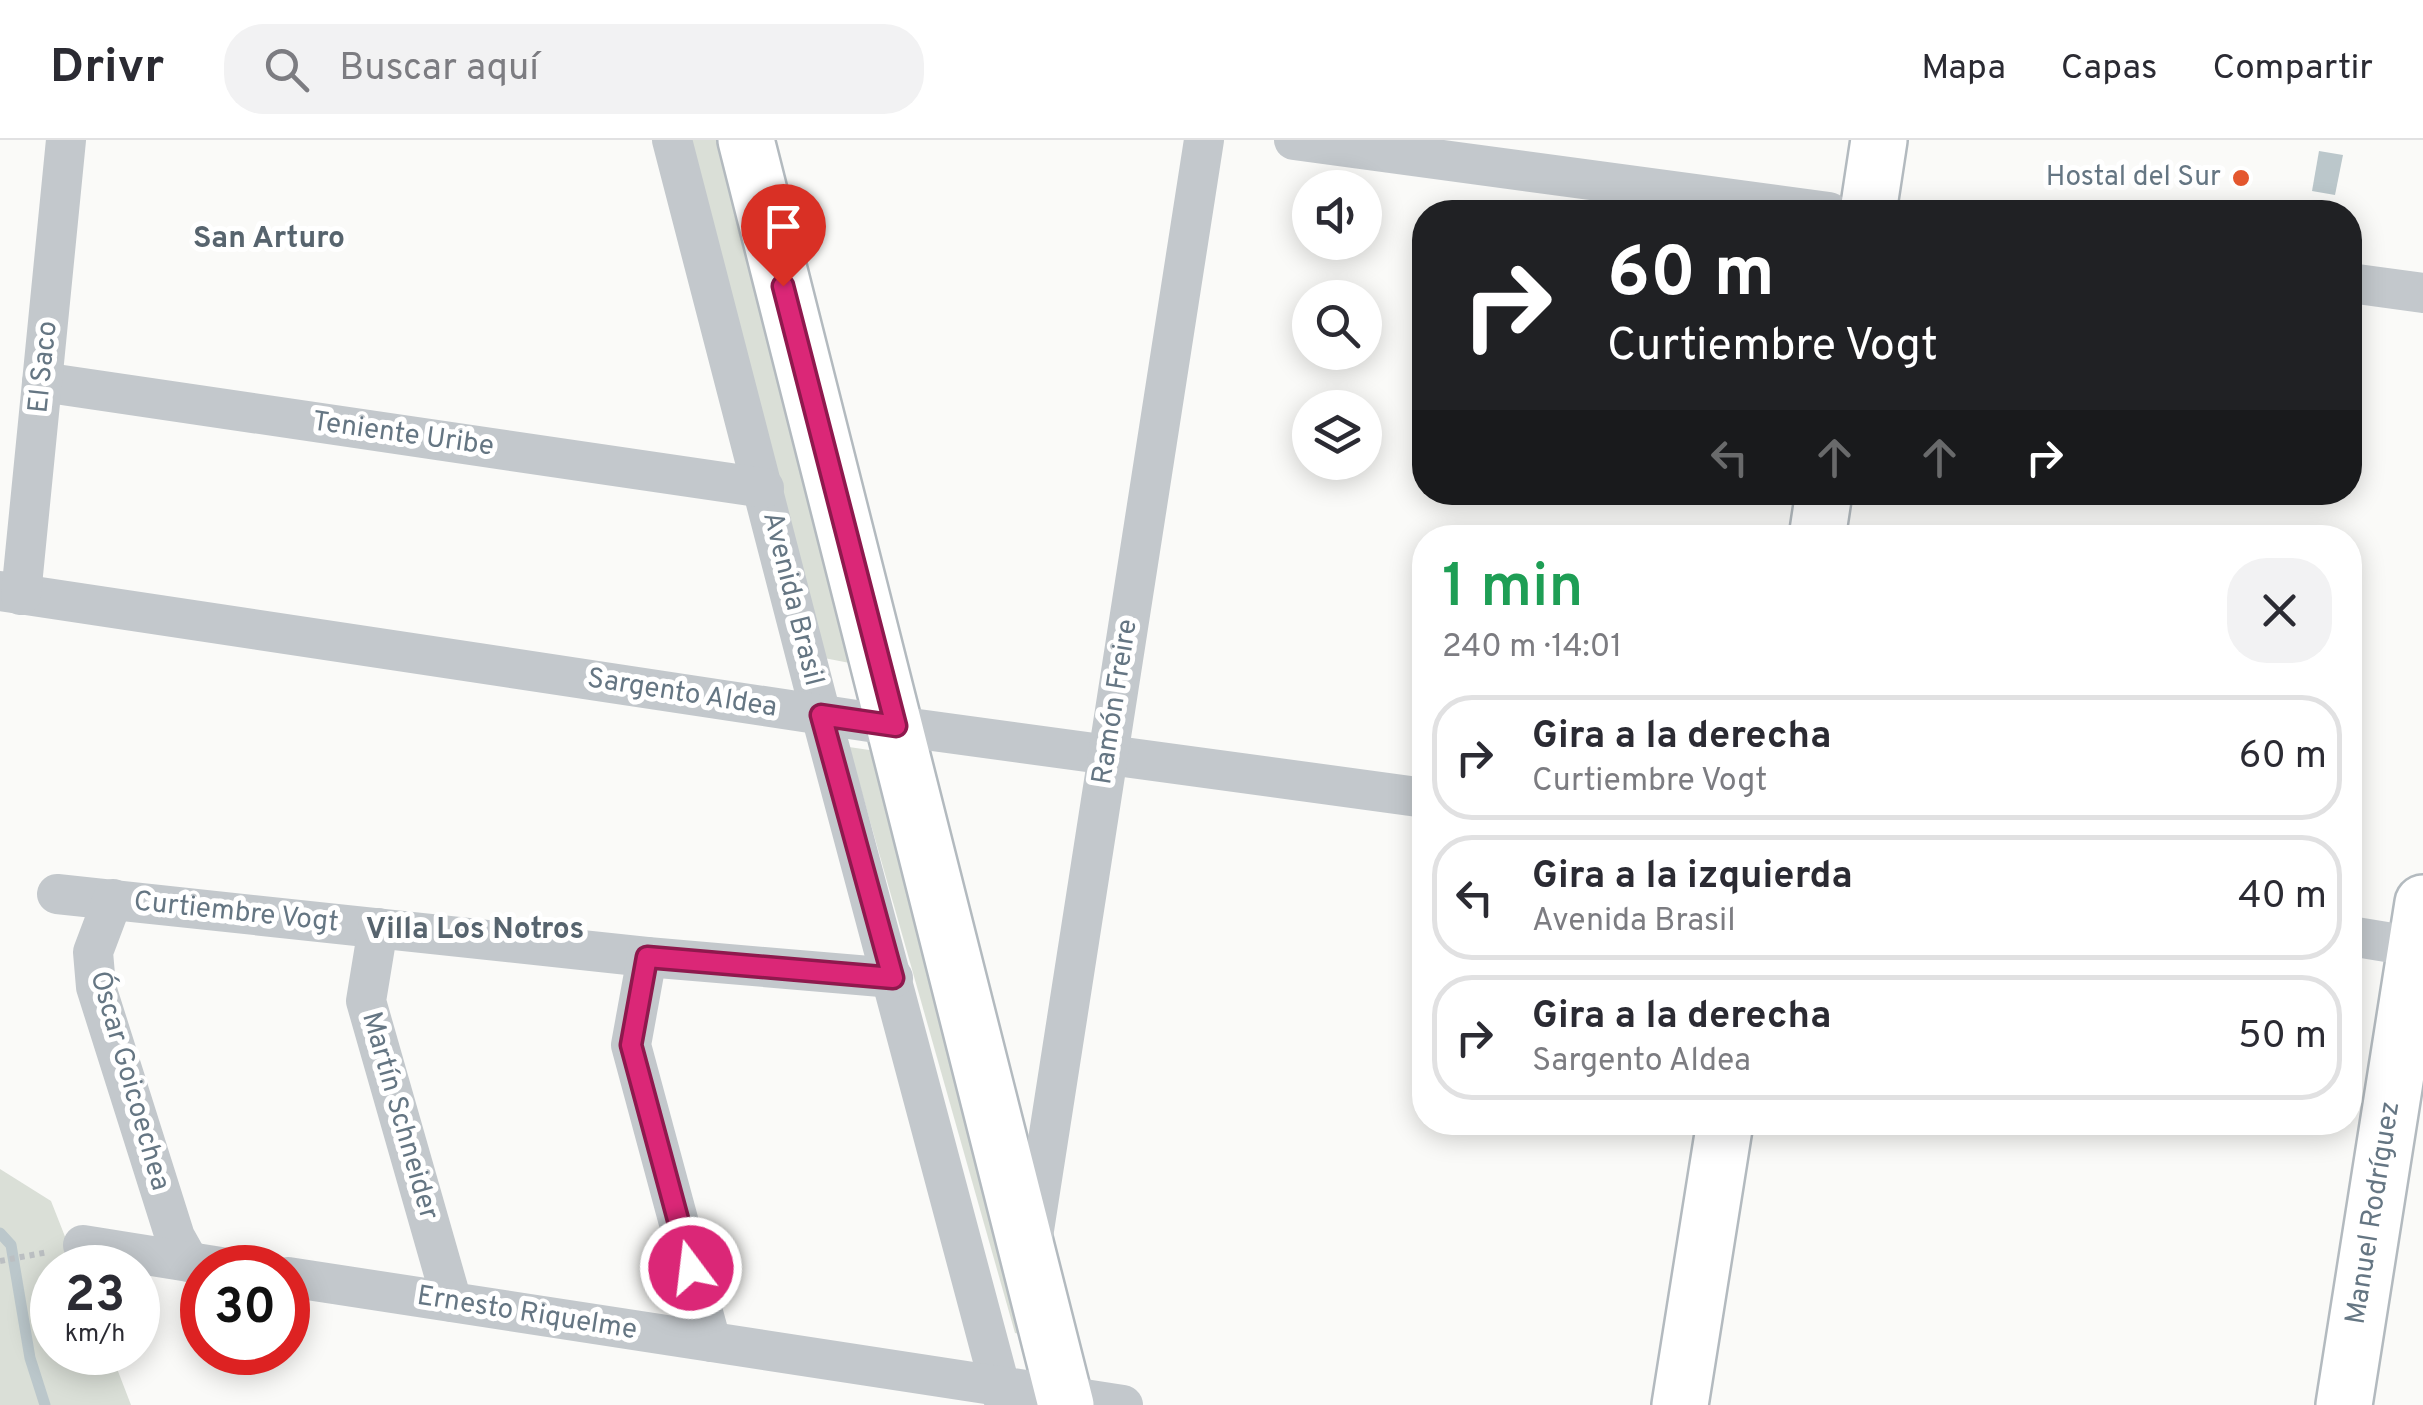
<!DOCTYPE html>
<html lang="es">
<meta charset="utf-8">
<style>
:root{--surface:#fff;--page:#f2f2f3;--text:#2b2b33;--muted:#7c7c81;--line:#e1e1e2}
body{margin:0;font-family:Overpass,sans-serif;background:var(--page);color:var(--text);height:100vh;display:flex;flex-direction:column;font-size:38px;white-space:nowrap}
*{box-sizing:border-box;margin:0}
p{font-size:32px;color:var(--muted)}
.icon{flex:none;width:55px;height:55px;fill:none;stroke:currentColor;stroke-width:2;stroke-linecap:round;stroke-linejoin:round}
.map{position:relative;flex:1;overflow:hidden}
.side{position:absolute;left:1412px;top:385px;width:950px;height:610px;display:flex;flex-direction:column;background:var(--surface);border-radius:40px;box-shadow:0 5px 25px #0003}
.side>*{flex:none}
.banner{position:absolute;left:1412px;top:60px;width:950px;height:305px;border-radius:40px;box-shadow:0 5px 25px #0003;background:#202124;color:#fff;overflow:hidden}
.tools{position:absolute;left:1292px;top:30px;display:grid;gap:20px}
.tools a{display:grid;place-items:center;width:90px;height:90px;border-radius:50%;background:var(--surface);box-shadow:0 5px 25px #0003;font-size:50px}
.speed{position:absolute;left:30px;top:1105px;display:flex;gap:20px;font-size:50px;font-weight:700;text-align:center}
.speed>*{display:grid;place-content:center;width:130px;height:130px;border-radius:50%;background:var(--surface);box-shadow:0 5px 25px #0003;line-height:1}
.speed small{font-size:25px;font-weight:400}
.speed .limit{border:15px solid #d22;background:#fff;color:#111}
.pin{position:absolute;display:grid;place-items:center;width:85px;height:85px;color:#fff;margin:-102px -42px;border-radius:50% 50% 50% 0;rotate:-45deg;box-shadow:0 0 10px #0007}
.pin .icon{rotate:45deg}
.me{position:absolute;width:110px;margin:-55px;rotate:345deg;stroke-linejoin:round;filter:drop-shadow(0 0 8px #0008)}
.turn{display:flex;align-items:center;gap:35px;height:210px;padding:0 30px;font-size:45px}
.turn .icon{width:130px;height:130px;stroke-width:2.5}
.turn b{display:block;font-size:70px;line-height:85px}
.lanes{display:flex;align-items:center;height:95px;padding:0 30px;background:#0003;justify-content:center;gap:50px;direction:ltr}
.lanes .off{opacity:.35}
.round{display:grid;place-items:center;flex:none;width:105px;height:105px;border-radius:40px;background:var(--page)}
.summary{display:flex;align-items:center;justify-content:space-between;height:170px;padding:0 30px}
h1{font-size:60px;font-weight:600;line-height:75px;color:#1e9e55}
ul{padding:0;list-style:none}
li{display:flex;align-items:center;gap:30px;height:125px;margin:0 20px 15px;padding:0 10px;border:5px solid var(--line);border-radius:40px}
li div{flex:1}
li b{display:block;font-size:38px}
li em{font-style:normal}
header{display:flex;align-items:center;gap:60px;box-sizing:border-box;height:140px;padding:0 50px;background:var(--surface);border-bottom:2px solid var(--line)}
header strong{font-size:48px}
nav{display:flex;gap:55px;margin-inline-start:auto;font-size:35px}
.search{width:700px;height:90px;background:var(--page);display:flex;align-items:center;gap:25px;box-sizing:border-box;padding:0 35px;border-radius:40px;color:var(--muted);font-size:38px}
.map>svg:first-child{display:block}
</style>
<header>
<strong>Drivr</strong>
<div class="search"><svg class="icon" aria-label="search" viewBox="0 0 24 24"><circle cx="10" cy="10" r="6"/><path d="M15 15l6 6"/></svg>Buscar aquí</div>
<nav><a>Mapa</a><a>Capas</a><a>Compartir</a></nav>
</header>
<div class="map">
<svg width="2423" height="1265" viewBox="0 0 2423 1265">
<rect width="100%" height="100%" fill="#fafaf8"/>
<g fill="#dadfd7">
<polygon points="685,0 721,0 860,525 824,518"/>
<polygon points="849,607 876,611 1034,1198 1015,1193"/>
<polygon points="0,1029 51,1061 77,1127 52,1128 52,1212 111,1213 131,1265 0,1265"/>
</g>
<polygon fill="#bbc7cb" points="2319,11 2343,15 2335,55 2312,51"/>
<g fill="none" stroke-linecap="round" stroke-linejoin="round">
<polyline stroke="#bbc7cb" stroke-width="11" points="0,1093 11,1105 30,1218 45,1265"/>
<g stroke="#b3babf" stroke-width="60">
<g id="secondary">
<polyline points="746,0 1066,1265"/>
<polyline points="1868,72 1879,0"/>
<polyline points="1817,398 1824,352"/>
<polyline points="1680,1265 1725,982"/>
<polyline points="2344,1265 2423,763"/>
</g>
</g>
<polyline stroke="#bbbfc2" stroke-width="6" stroke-dasharray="5 5" stroke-linecap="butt" points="0,1121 48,1112"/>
<g stroke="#c3c8cc" stroke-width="40">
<polyline points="672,0 821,575 1005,1265"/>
<polyline points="1294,0 1829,72"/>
<polyline points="2350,143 2423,153"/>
<polyline points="42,242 764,348"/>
<polyline points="0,451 896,586 1425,658"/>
<polyline points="21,455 66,0"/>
<polyline points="57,754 647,817 893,838"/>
<polyline points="113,759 93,812 96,847 175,1097 189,1122"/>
<polyline points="378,788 366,861 452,1162"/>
<polyline points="2350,796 2423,808"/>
<polyline points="647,817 631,905 711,1202"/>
<polyline points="1032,1103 1204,0"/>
<polyline points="83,1105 227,1128"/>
<polyline points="288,1137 1123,1265"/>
</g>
<use href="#secondary" stroke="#fff" stroke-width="55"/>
</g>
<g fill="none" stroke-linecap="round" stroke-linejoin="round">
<g stroke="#8e194d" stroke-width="25">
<polyline id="route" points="691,1128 631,905 647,817 893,838 821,575 896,586 783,146"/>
</g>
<use href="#route" stroke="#db2777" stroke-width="18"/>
</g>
<circle fill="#e4572e" stroke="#fff" stroke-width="4" cx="2241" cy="38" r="10"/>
<g text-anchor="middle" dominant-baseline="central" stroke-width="10" stroke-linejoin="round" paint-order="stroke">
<g font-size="28" fill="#657683" stroke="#fff" text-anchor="end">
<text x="2221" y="38">Hostal del Sur</text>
</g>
<g font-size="28" fill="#657683" stroke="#fff">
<text transform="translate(44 227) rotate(-84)">El Saco</text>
<text transform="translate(403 295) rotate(8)">Teniente Uribe</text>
<text transform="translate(792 459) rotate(76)">Avenida Brasil</text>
<text transform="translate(682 554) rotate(9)">Sargento Aldea</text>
<text transform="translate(1116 562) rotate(-81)">Ramón Freire</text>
<text transform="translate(236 773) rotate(6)">Curtiembre Vogt</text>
<text transform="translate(129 941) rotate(74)">Óscar Goicoechea</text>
<text transform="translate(399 976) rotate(74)">Martín Schneider</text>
<text transform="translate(2374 1073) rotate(-81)">Manuel Rodríguez</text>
<text transform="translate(527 1174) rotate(9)">Ernesto Riquelme</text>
</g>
<g font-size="30" font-weight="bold" fill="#57646e" stroke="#fff">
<text x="269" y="99">San Arturo</text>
<text x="475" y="790">Villa Los Notros</text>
</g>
</g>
</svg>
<div class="tools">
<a><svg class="icon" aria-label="sound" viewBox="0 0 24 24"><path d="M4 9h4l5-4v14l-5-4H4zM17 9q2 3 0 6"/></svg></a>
<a><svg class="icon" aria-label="search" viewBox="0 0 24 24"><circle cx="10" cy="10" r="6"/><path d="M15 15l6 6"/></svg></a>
<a><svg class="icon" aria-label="layers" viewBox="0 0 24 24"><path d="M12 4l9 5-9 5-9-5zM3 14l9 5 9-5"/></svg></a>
</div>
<div class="speed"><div>23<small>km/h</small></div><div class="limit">30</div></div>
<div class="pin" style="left:783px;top:146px;background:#d93025"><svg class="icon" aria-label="arrive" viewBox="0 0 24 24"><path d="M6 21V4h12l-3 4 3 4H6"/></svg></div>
<svg class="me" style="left:691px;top:1128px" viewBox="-20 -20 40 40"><circle r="17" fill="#db2777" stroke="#fff" stroke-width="3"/><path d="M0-11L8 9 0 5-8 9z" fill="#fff"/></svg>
<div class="banner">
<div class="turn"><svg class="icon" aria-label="right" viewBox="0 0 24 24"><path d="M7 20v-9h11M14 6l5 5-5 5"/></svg><div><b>60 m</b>Curtiembre Vogt</div></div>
<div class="lanes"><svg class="icon off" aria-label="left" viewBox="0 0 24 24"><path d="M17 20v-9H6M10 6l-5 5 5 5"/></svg><svg class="icon off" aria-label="ahead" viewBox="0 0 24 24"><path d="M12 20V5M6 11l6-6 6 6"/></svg><svg class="icon off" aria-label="ahead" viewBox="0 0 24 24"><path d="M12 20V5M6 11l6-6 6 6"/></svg><svg class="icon" aria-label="right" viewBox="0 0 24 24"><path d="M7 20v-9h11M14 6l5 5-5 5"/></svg></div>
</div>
<section class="side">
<div class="summary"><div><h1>1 min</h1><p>240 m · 14:01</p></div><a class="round"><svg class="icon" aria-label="close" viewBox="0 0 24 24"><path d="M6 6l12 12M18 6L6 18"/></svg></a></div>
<ul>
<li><svg class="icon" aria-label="right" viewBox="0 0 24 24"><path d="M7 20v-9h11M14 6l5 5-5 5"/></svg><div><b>Gira a la derecha</b><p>Curtiembre Vogt</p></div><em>60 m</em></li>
<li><svg class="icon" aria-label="left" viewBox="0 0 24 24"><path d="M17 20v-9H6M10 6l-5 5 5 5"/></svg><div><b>Gira a la izquierda</b><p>Avenida Brasil</p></div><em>40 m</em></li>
<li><svg class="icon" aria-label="right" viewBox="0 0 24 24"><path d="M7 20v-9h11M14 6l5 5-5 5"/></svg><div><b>Gira a la derecha</b><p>Sargento Aldea</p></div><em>50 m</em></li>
</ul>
</section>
</div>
